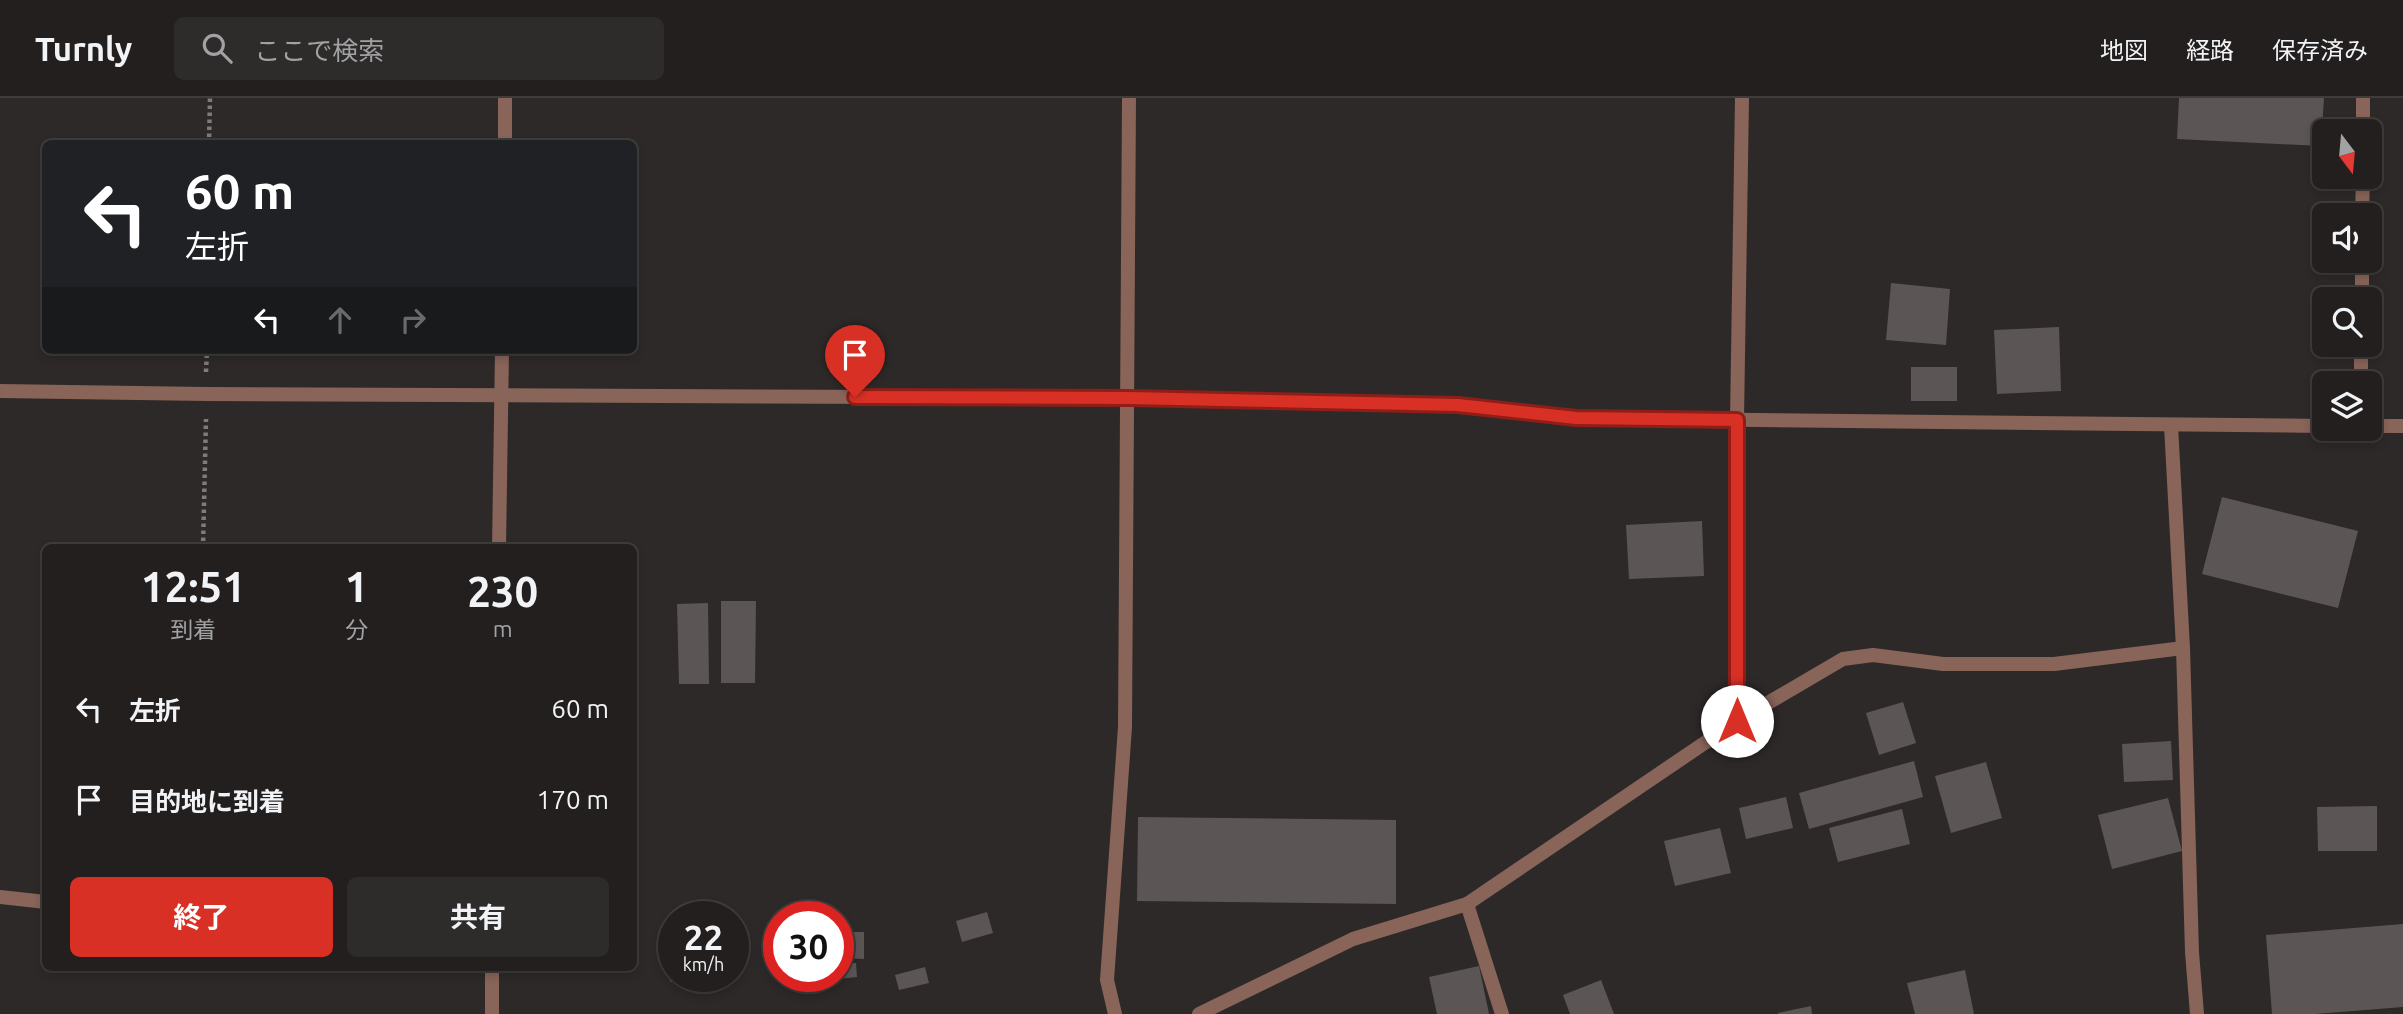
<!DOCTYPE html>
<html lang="ja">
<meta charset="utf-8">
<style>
:root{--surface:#221f1e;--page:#2e2c2b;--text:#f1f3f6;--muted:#a2a2a4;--line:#3f3d3c;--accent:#d93025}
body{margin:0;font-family:Ubuntu,"Noto Sans JP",sans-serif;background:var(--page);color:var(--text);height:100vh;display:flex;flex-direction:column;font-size:26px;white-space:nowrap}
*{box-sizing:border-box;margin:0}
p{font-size:23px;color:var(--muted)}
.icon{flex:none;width:38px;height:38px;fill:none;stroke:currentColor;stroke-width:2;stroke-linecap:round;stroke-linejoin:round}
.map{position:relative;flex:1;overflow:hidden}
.sheet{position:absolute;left:42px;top:446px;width:595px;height:427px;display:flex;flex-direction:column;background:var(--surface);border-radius:10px;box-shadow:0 4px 10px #0003,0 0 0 2px var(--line)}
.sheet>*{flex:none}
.hud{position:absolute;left:42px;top:42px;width:595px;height:214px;border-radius:10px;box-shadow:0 4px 10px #0003,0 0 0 2px var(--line);background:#202124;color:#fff;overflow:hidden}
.needle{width:46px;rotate:164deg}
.tools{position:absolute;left:2312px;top:21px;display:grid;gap:14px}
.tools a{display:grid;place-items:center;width:70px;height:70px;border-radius:10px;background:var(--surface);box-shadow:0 4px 10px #0003,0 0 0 2px var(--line);font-size:35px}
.speed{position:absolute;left:658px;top:803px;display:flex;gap:14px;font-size:35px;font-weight:700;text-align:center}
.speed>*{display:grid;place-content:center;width:91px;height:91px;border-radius:50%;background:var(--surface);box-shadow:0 4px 10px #0003,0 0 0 2px var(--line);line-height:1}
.speed small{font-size:18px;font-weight:400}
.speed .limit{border:10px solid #d22;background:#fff;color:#111}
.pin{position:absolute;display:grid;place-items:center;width:60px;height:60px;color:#fff;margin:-72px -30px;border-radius:50% 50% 50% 0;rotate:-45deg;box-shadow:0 0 7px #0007}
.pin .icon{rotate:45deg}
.me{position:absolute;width:77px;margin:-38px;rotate:0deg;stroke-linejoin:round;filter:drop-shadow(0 0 5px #0008)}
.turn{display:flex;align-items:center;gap:24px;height:147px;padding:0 28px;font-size:32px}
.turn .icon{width:91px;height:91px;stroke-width:2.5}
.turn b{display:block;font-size:49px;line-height:60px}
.lanes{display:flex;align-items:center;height:66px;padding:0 28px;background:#0003;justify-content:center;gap:35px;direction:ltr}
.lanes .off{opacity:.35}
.eta{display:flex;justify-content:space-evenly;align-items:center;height:119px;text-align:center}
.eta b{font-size:42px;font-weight:700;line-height:49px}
.button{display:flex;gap:14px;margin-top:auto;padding:14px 28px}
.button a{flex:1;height:80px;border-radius:10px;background:var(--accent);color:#fff;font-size:28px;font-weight:700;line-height:80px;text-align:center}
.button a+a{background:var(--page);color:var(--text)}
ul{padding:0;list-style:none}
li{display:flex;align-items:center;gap:21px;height:91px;padding:0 28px}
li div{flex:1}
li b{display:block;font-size:26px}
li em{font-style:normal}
header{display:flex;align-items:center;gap:42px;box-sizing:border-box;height:98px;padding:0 35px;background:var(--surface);border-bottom:2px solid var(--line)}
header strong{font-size:33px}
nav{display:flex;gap:38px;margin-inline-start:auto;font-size:24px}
.search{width:490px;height:63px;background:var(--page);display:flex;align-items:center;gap:18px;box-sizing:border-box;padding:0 24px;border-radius:10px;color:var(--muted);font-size:26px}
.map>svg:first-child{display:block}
</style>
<header>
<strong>Turnly</strong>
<div class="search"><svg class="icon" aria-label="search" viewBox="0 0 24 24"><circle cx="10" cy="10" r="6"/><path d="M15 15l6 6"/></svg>ここで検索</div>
<nav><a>地図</a><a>経路</a><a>保存済み</a></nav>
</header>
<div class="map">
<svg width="2403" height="916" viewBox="0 0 2403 916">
<rect width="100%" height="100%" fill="#2d2928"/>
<g fill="#5b5655">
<polygon points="2179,0 2324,0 2321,48 2177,41"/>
<polygon points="1891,185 1950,191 1946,247 1886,242"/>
<polygon points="2059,229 2061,293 1997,296 1994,232"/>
<rect x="1911" y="269" width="46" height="34"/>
<polygon points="2222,399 2358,433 2338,510 2202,476"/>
<polygon points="1702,423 1704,478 1629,481 1626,427"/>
<polygon points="721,503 756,503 755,585 721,585"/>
<polygon points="708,505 709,586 679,586 677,506"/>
<polygon points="1903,604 1916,645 1879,657 1866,615"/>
<polygon points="2171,643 2173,682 2124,684 2122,646"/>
<polygon points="1914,663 1923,699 1809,731 1799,695"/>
<polygon points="1986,664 2002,720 1951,735 1935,678"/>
<polygon points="1786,699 1793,730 1746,741 1739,710"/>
<polygon points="2168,700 2182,753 2112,771 2098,717"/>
<polygon points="2377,708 2377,753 2318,753 2317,709"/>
<polygon points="1902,711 1910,746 1838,764 1829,730"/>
<polygon points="1138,719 1396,722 1396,806 1137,803"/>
<polygon points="1720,730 1731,775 1675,788 1664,743"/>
<polygon points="987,814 993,835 962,844 956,823"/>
<polygon points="2403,826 2403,909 2315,916 2272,916 2266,837"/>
<polygon points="842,834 864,834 864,861 842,860"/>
<polygon points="670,857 674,857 674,878 722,878 722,884 670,884"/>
<polygon points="856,865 857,879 828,882 828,878 838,878 838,866"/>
<polygon points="1479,868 1489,916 1437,916 1429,879"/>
<polygon points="925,869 929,885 899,892 895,877"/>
<polygon points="1965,872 1974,916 1915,916 1907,885"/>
<polygon points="1601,882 1614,916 1570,916 1563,897"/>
<polygon points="1811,908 1812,916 1778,916 1778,915"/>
</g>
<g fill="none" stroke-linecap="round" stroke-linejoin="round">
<g stroke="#7f7b7a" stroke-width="4.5" stroke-dasharray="3.5 3.5" stroke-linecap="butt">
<polyline points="209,46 210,0"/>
<polyline points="206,274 207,252"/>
<polyline points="203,450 206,321"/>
</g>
<g stroke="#886459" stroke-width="14">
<polyline points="2363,33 2363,0"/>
<polyline points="2362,117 2363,79"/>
<polyline points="2362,201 2362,163"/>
<polyline points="2361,285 2361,247"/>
<polyline points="0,293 206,296 1128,300 1458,307 1576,320"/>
<polyline points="1115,916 1107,882 1125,629 1129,0"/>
</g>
<g stroke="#886459" stroke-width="14">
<polyline points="505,46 505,0"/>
<polyline points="1576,320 2324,328"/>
<polyline points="2171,327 2183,550 2192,854 2197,916"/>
<polyline points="2370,328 2403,328"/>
<polyline points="499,450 502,252"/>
<polyline points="1737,623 1737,322 1742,0"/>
<polyline points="0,799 46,804"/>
<polyline points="1467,806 1502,916"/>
<polyline points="492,870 492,916"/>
<polyline points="1199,916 1353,841 1467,806 1737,623 1843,561 1873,557 1943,566 2054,566 2183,550"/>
</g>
</g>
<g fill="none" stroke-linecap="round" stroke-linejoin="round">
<g stroke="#8d1f18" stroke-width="18">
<polyline id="route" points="855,299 1128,300 1458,307 1576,320 1737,322 1737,623"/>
</g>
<use href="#route" stroke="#d93025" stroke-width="12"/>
</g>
</svg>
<div class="tools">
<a><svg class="needle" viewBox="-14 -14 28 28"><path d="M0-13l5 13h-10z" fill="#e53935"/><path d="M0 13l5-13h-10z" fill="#a2a2a4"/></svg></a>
<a><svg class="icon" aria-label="sound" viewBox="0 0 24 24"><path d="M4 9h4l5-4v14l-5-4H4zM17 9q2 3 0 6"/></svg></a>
<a><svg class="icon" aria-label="search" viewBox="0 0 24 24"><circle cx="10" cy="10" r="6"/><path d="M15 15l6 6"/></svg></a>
<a><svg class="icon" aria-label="layers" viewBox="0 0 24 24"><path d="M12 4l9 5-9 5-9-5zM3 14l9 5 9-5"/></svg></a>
</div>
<div class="speed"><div>22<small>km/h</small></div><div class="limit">30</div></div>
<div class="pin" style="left:855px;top:299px;background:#d93025"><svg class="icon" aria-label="arrive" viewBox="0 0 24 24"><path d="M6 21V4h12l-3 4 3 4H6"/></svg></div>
<svg class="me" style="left:1737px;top:623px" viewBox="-20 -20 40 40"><circle r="19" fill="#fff"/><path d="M0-13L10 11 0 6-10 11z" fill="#d93025"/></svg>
<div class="hud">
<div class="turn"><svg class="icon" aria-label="left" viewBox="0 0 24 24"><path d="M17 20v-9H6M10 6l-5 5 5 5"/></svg><div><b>60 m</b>左折</div></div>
<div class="lanes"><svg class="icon" aria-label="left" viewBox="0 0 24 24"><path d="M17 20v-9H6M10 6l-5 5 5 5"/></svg><svg class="icon off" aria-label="ahead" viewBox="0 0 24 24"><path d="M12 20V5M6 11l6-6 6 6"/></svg><svg class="icon off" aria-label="right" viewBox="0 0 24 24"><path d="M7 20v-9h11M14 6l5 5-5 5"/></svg></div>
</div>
<section class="sheet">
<div class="eta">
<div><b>12:51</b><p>到着</p></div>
<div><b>1</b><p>分</p></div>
<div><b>230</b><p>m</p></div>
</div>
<ul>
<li><svg class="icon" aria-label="left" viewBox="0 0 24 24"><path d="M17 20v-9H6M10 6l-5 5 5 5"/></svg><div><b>左折</b></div><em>60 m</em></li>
<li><svg class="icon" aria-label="arrive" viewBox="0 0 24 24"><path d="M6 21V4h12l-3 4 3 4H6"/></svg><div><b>目的地に到着</b></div><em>170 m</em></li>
</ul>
<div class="button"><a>終了</a><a>共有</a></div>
</section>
</div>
